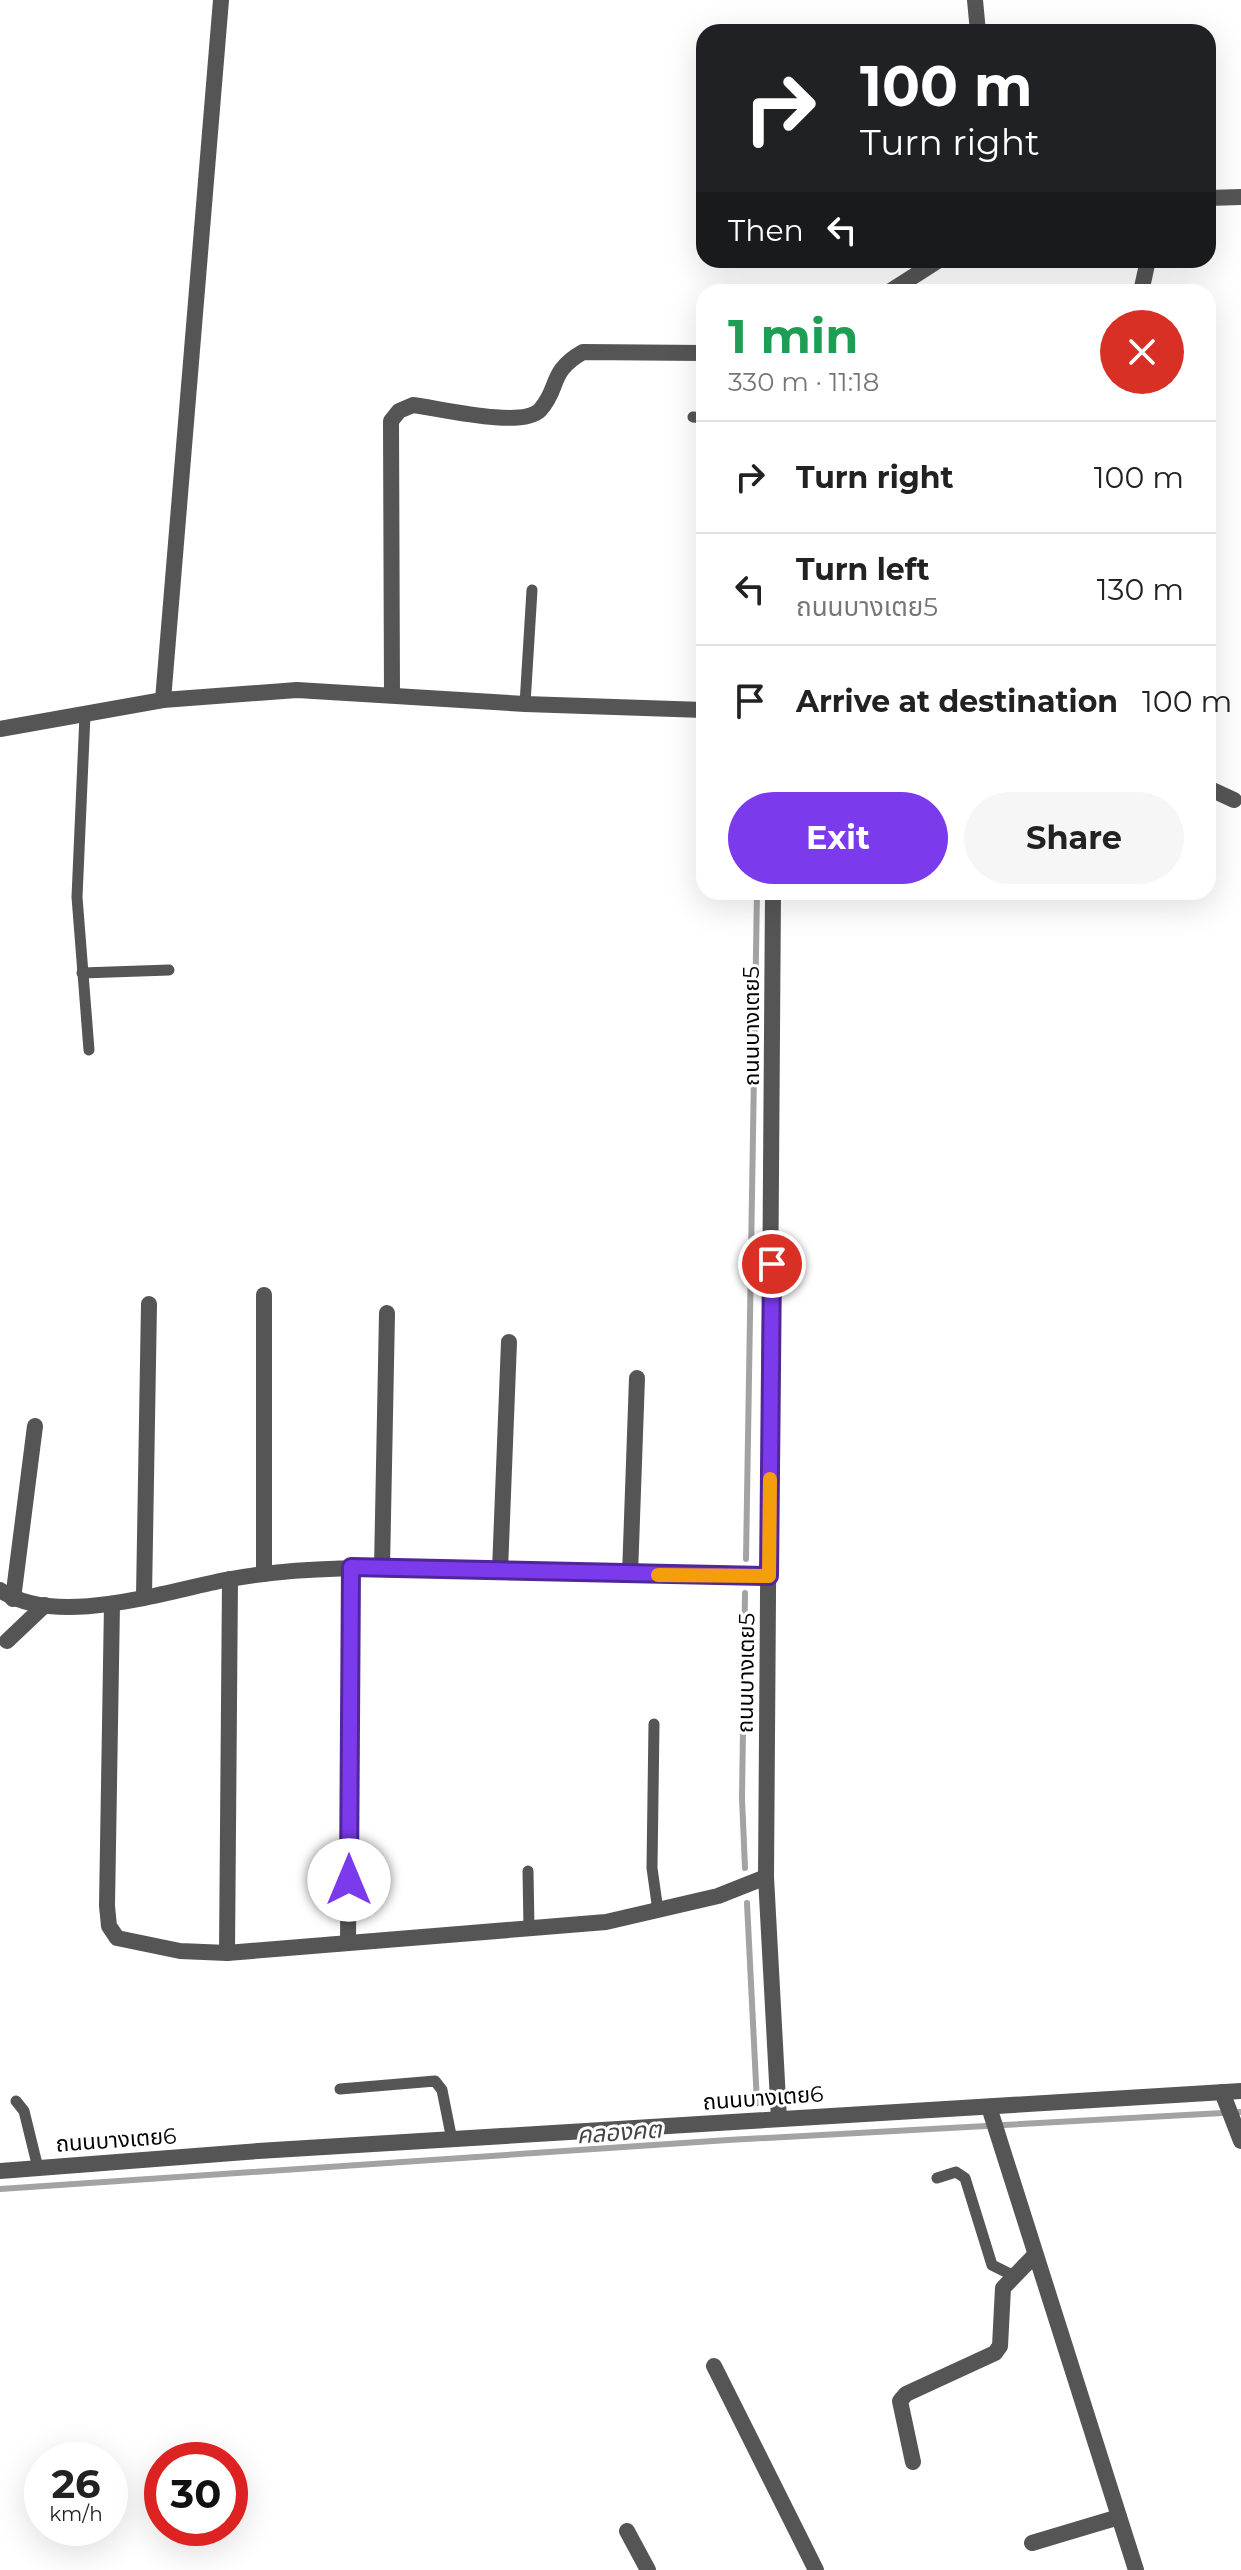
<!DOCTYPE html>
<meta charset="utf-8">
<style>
:root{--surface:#fff;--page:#f6f6f6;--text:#222;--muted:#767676;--line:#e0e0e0;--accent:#7c3aed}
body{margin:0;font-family:Montserrat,"Noto Sans Thai",sans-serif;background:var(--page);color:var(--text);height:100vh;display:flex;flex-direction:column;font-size:30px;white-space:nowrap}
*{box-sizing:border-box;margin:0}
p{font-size:26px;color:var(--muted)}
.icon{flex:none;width:44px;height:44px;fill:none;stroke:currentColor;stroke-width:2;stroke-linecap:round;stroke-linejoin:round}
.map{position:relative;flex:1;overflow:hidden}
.drawer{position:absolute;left:696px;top:284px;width:520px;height:616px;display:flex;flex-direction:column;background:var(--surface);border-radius:24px;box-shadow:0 8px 32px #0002}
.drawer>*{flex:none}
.guide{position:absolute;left:696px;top:24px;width:520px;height:244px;border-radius:24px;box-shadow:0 8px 32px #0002;background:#202124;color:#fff;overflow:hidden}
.speed{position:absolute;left:24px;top:2442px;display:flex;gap:16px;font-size:40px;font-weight:700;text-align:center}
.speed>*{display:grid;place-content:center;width:104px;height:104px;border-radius:50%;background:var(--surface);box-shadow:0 8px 32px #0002;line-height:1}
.speed small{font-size:20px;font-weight:400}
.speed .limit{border:12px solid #d22;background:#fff;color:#111}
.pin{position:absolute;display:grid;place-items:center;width:68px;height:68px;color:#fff;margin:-34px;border:4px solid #fff;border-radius:50%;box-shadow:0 2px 8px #0007}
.me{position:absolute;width:88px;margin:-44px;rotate:0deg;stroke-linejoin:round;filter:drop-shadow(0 0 6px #0008)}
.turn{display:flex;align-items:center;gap:28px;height:168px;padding:0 32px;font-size:36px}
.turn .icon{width:104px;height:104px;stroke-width:2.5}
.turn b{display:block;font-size:56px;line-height:68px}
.then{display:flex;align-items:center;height:76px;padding:0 32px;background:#0003;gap:16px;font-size:30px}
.round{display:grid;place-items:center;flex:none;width:84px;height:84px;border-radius:42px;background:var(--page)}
.overview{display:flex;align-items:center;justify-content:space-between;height:136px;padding:0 32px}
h1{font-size:48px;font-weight:700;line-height:60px;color:#1e9e55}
.primary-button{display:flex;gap:16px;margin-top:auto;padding:16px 32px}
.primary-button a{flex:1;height:92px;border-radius:48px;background:var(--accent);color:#fff;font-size:32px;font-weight:700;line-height:92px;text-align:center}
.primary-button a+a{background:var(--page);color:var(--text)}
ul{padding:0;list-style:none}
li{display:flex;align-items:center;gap:24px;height:112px;padding:0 32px;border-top:2px solid var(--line)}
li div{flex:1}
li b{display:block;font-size:30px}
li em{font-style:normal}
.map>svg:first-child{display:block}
</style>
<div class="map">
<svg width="1241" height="2570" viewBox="0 0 1241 2570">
<rect width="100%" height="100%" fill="#fff"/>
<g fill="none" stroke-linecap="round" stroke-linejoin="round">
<g stroke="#a3a3a3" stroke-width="6">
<polyline points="746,1559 757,892"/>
<polyline points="745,1868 742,1798 745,1593"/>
<polyline points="747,1903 757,2103"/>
<polyline points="0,2189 728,2140 1241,2112"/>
</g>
<g stroke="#555" stroke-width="11">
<polyline points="693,417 704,418"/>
<polyline points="525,704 532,590"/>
<polyline points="85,715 77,897 89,1050"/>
<polyline points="82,973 169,970"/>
<polyline points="654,1724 652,1868 658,1911"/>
<polyline points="528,1871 529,1929"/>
<polyline points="340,2089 435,2081 442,2090 452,2140"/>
<polyline points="16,2101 24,2111 38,2168"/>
<polyline points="937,2178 956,2172 965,2178 992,2265 1012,2275"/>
</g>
<g stroke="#555" stroke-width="16">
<polyline points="975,0 978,32"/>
<polyline points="1208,198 1241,197"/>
<polyline points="889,292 939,260"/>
<polyline points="1141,292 1148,260"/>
<path d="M392,694l-1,-273 8,-10 14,-6c25,3 109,24 127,5 20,-22 8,-38 43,-58l121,1"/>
<polyline points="163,700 221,0"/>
<polyline points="0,729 163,700 297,690 525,704 704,710"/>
<polyline points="1208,788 1234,800"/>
<polyline points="773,892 766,1877 779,2119"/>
<polyline points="382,1568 387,1313"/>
<polyline points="500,1570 509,1342"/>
<polyline points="264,1574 264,1295"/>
<polyline points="630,1575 637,1378"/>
<path d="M0,1590c56,38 163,2 225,-10 84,-16 169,-12 253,-10 98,2 194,5 291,6"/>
<polyline points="144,1596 149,1304"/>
<polyline points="13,1599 35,1426"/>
<polyline points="112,1604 107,1906 109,1926 117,1938 180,1951 227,1953 606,1922 718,1896 766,1877"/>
<polyline points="7,1641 45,1605"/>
<polyline points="348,1942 351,1567"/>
<polyline points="227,1953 230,1579"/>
<polyline points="1222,2092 1241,2141"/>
<polyline points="989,2107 1136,2570"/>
<polyline points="0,2171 258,2151 1241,2091"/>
<polyline points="714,2366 816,2570"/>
<polyline points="913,2462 900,2401 906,2394 995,2353 1000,2346 1003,2288 1034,2256"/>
<polyline points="627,2531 648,2570"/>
<polyline points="1032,2543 1119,2517"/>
</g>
</g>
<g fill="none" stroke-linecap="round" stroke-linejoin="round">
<g stroke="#51269a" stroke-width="20">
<polyline id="route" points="349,1880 351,1567 769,1576 772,1264"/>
</g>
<use href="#route" stroke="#7c3aed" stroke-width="14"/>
<polyline stroke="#f59e0b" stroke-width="14" points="658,1575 769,1576 770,1479"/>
</g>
<g text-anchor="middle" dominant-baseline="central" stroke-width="6" stroke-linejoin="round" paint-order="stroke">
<g font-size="22" fill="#000" stroke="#fff">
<text transform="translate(751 1026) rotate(-90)">ถนนบางเตย5</text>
<text transform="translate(746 1673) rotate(-89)">ถนนบางเตย5</text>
<text transform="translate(763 2098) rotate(-4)">ถนนบางเตย6</text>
<text transform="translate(116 2140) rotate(-4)">ถนนบางเตย6</text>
</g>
<g font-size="24" font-style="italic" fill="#444" stroke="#fff">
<text transform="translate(619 2132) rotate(-4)">คลองคต</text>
</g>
</g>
</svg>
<div class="speed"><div>26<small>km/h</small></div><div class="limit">30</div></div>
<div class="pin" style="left:772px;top:1264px;background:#d93025"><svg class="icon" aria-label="arrive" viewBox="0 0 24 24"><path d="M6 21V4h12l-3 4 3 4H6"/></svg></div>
<svg class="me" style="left:349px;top:1880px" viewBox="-20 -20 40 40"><circle r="19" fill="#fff"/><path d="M0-13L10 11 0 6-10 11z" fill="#7c3aed"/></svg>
<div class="guide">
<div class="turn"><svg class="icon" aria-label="right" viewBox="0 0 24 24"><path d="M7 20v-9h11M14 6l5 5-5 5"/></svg><div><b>100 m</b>Turn right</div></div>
<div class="then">Then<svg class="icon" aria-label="left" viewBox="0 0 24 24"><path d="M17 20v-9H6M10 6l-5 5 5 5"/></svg></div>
</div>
<section class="drawer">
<div class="overview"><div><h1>1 min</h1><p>330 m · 11:18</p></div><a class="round" style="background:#d93025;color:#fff"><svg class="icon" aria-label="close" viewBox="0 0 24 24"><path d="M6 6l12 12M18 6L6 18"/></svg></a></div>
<ul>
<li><svg class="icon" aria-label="right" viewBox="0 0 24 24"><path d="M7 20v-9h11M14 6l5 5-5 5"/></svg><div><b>Turn right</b></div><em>100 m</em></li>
<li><svg class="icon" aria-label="left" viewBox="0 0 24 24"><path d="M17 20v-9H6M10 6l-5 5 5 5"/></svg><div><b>Turn left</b><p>ถนนบางเตย5</p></div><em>130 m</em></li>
<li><svg class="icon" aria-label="arrive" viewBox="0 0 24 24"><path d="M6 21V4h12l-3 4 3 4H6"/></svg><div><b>Arrive at destination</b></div><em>100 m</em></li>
</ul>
<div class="primary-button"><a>Exit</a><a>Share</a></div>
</section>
</div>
